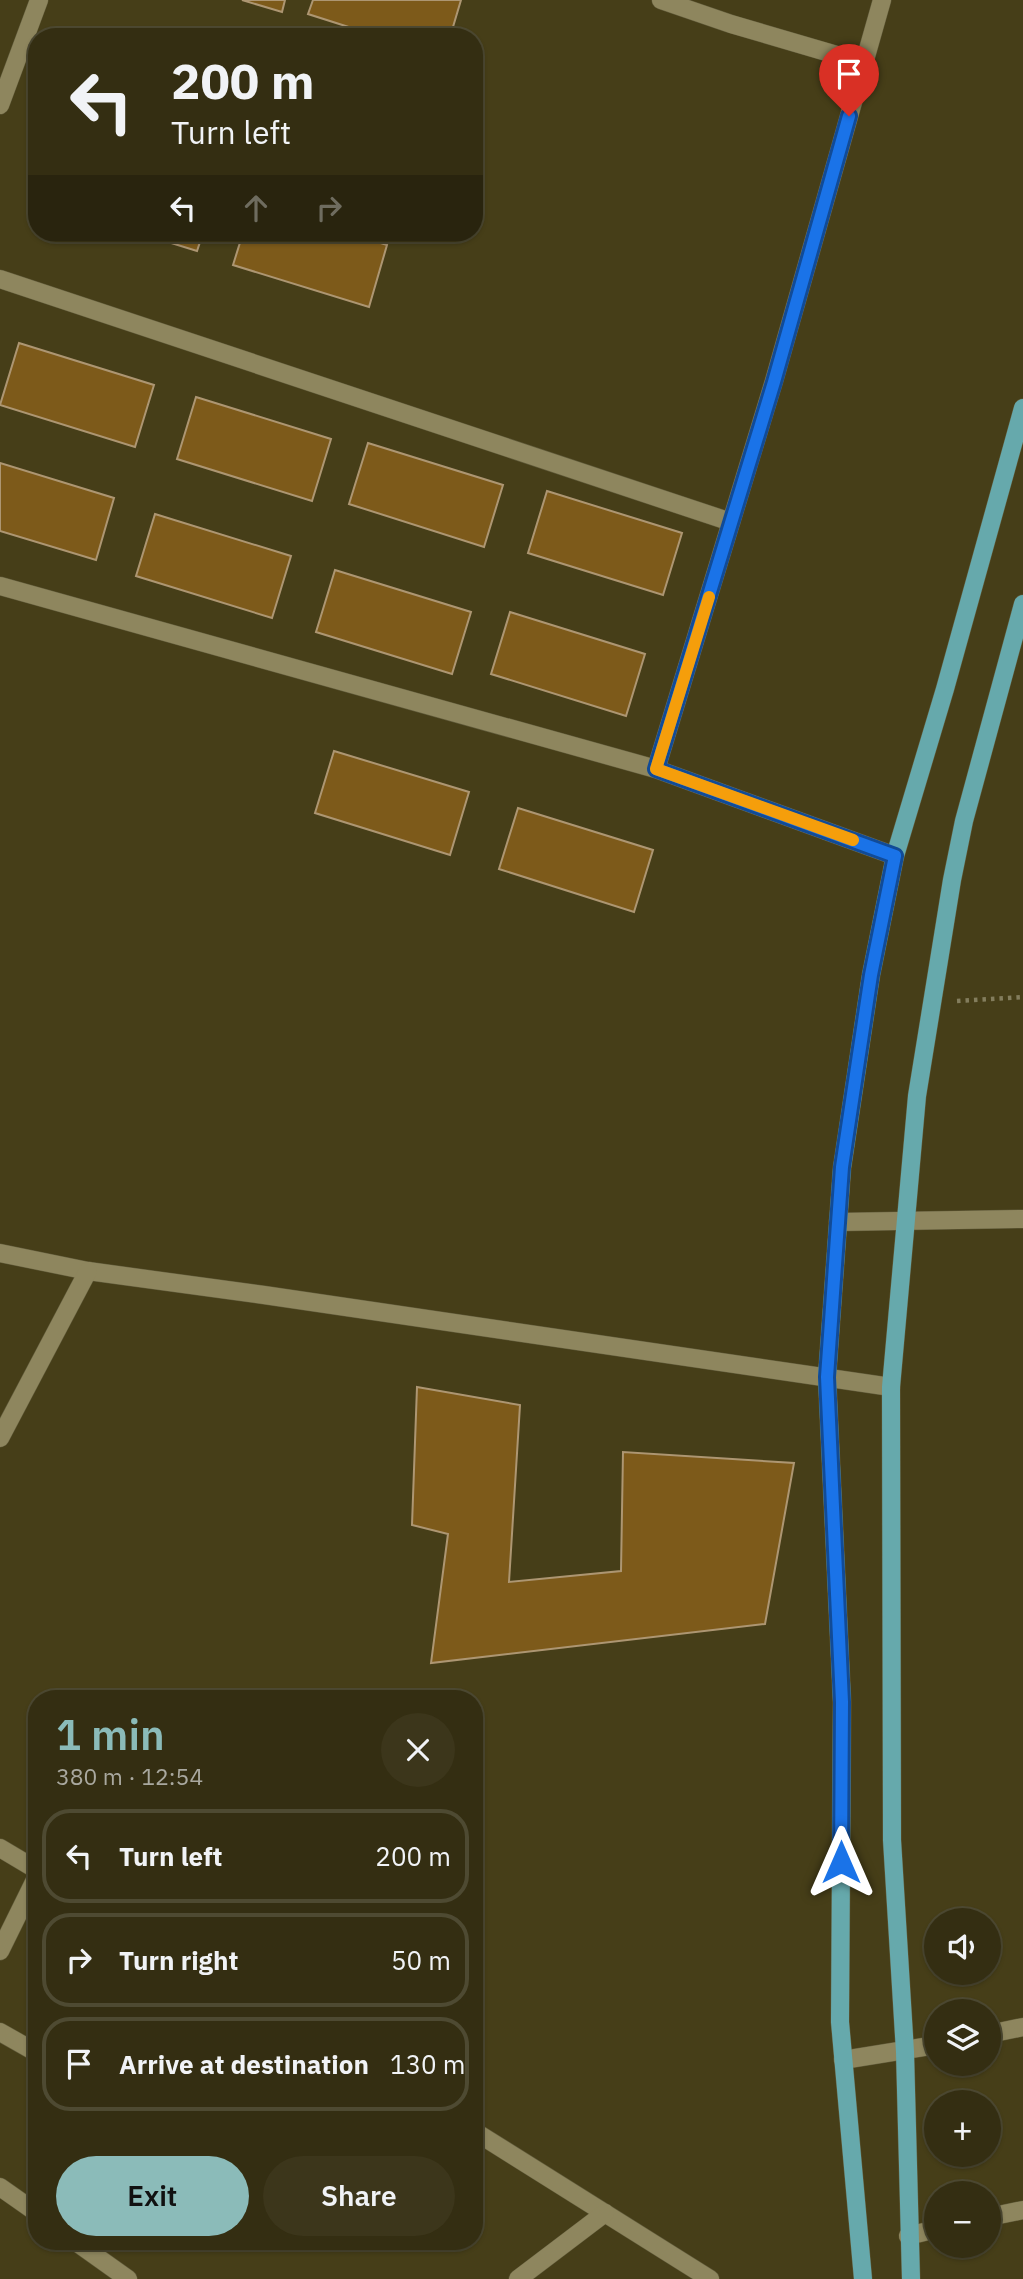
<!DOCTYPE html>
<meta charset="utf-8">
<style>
:root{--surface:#342e12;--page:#3c361b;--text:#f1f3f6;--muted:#a9a89f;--line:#4e4a32;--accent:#8bbbb9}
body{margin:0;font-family:"IBM Plex Sans",sans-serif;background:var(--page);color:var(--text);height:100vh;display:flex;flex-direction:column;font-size:26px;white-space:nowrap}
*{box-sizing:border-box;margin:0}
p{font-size:23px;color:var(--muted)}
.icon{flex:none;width:38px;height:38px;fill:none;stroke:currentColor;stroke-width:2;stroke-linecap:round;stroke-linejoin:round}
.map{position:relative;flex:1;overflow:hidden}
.sheet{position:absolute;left:28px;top:1690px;width:455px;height:560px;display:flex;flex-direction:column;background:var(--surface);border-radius:28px;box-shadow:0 2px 5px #0004,0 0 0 2px var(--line)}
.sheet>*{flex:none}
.top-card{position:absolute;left:28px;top:28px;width:455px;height:214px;border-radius:28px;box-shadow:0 2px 5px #0004,0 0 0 2px var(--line);background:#342e12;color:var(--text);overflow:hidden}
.fabs{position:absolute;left:924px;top:1908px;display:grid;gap:14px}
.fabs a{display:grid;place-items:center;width:77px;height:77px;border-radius:50%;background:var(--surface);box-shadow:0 2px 5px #0004,0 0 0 2px var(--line);font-size:35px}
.pin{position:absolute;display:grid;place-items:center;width:60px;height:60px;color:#fff;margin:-72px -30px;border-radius:50% 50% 50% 0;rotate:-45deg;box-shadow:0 0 7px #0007}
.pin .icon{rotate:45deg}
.me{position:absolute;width:77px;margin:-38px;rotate:0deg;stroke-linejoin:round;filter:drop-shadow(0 0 5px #0008)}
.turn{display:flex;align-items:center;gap:24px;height:147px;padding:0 28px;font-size:32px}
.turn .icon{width:91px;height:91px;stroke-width:2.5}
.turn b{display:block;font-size:49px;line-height:60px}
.lanes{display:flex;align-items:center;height:66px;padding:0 28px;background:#0003;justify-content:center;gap:35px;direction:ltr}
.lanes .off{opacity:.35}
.round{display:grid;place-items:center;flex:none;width:74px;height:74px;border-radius:37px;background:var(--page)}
.head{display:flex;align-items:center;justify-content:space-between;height:119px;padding:0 28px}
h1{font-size:42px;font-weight:600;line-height:52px;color:var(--accent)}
.primary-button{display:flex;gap:14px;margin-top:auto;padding:14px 28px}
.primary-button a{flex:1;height:80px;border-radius:42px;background:var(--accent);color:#111;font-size:28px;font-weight:600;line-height:80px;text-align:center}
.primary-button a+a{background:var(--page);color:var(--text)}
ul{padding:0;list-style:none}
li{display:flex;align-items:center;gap:21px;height:94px;margin:0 14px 10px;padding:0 14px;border:4px solid var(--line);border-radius:28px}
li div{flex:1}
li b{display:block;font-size:26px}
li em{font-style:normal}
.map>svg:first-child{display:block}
</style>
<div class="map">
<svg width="1023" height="2279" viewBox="0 0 1023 2279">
<rect width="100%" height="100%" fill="#463e18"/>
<g fill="#7d5a1a" stroke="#ad9672" stroke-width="2">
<polygon points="242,0 285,0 282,12"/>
<polygon points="313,0 461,0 450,37 380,37 308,14"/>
<polygon points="139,233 203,233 197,251"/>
<polygon points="243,233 348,233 387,245 369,307 233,265"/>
<polygon points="19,343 154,385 135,447 0,405"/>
<polygon points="196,397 331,439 312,501 177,459"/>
<polygon points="368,443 503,485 484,547 349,504"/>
<polygon points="0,463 114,498 96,560 0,531"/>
<polygon points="547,491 682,533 663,595 528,553"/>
<polygon points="155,514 291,556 272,618 136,576"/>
<polygon points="335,570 471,612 452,674 316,632"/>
<polygon points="510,612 645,654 626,716 491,674"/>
<polygon points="334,751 469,792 450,855 315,813"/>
<polygon points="518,808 653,850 634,912 499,869"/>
<polygon points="417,1387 520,1405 509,1582 621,1571 623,1452 794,1463 765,1624 431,1663 448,1534 412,1525"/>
</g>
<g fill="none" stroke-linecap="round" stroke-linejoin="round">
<g stroke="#615b3b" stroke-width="19">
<g id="minor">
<polyline points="661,0 731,24 864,63"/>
<polyline points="0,105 39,0"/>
<polyline points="0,279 731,522"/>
<polyline points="0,586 656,769 895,856"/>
<polyline points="656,769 774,381 882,0"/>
<polyline points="838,1222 1023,1219"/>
<polyline points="0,1253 88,1271 264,1295 891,1387"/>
<polyline points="0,1438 88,1271"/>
<polyline points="0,1848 37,1870"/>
<polyline points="0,1951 37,1876"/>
<polyline points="0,2032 37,2053"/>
<polyline points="989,2034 1023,2027"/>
<polyline points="843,2060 936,2045"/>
<polyline points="474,2131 710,2279"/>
<polyline points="0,2187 37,2213"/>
<polyline points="989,2217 1023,2210"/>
<polyline points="908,2236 936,2229"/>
<polyline points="76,2242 128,2279"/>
<polyline points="518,2279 605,2213"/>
</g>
</g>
<g stroke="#615b3b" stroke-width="19">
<g id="major">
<polyline points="863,2279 840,2022 842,1702 827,1377 842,1168 871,975 895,856 945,689 1023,408"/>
<polyline points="911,2279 905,2052 892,1840 891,1387 917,1096 952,880 964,821 1023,604"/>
</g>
</g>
<polyline stroke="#837d5d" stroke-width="4.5" stroke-dasharray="3.5 5" stroke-linecap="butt" points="957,1001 1023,997"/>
<use href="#minor" stroke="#8e865e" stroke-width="18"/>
<use href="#major" stroke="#66a9ac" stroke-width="18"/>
</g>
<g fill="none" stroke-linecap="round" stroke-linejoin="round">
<g stroke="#114b97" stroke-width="18">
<polyline id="route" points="841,1862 842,1702 827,1377 842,1167 871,975 895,856 656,769 774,382 849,116"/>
</g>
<use href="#route" stroke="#1a73e8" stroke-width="12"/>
<polyline stroke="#f59e0b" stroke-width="12" points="709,597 656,769 853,840"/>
</g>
</svg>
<div class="fabs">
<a><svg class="icon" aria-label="sound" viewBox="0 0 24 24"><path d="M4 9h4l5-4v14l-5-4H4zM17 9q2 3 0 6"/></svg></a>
<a><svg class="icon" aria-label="layers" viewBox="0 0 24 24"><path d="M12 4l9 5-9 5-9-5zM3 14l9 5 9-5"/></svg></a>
<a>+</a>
<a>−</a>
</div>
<div class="pin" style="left:849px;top:116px;background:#d93025"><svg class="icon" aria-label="arrive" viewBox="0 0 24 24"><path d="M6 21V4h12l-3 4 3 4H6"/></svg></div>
<svg class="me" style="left:841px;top:1862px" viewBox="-20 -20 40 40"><path d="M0-17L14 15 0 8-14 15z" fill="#1a73e8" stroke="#fff" stroke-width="4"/></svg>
<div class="top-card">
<div class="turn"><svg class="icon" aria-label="left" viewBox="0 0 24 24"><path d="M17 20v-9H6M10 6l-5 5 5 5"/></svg><div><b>200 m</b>Turn left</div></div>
<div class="lanes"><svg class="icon" aria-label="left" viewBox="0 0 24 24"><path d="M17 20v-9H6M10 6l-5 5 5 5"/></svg><svg class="icon off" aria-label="ahead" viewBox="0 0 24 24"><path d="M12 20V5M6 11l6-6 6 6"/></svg><svg class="icon off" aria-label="right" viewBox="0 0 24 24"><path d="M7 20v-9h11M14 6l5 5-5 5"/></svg></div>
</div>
<section class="sheet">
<div class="head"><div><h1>1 min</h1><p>380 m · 12:54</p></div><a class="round"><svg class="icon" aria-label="close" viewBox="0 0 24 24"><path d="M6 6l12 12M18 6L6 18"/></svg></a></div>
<ul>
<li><svg class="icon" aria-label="left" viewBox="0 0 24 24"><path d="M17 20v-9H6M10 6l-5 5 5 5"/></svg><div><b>Turn left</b></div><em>200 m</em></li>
<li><svg class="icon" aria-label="right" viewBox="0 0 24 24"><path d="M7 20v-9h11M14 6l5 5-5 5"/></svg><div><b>Turn right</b></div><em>50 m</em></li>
<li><svg class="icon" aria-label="arrive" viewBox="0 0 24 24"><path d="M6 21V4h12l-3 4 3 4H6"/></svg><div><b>Arrive at destination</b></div><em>130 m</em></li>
</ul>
<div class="primary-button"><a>Exit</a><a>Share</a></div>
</section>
</div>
